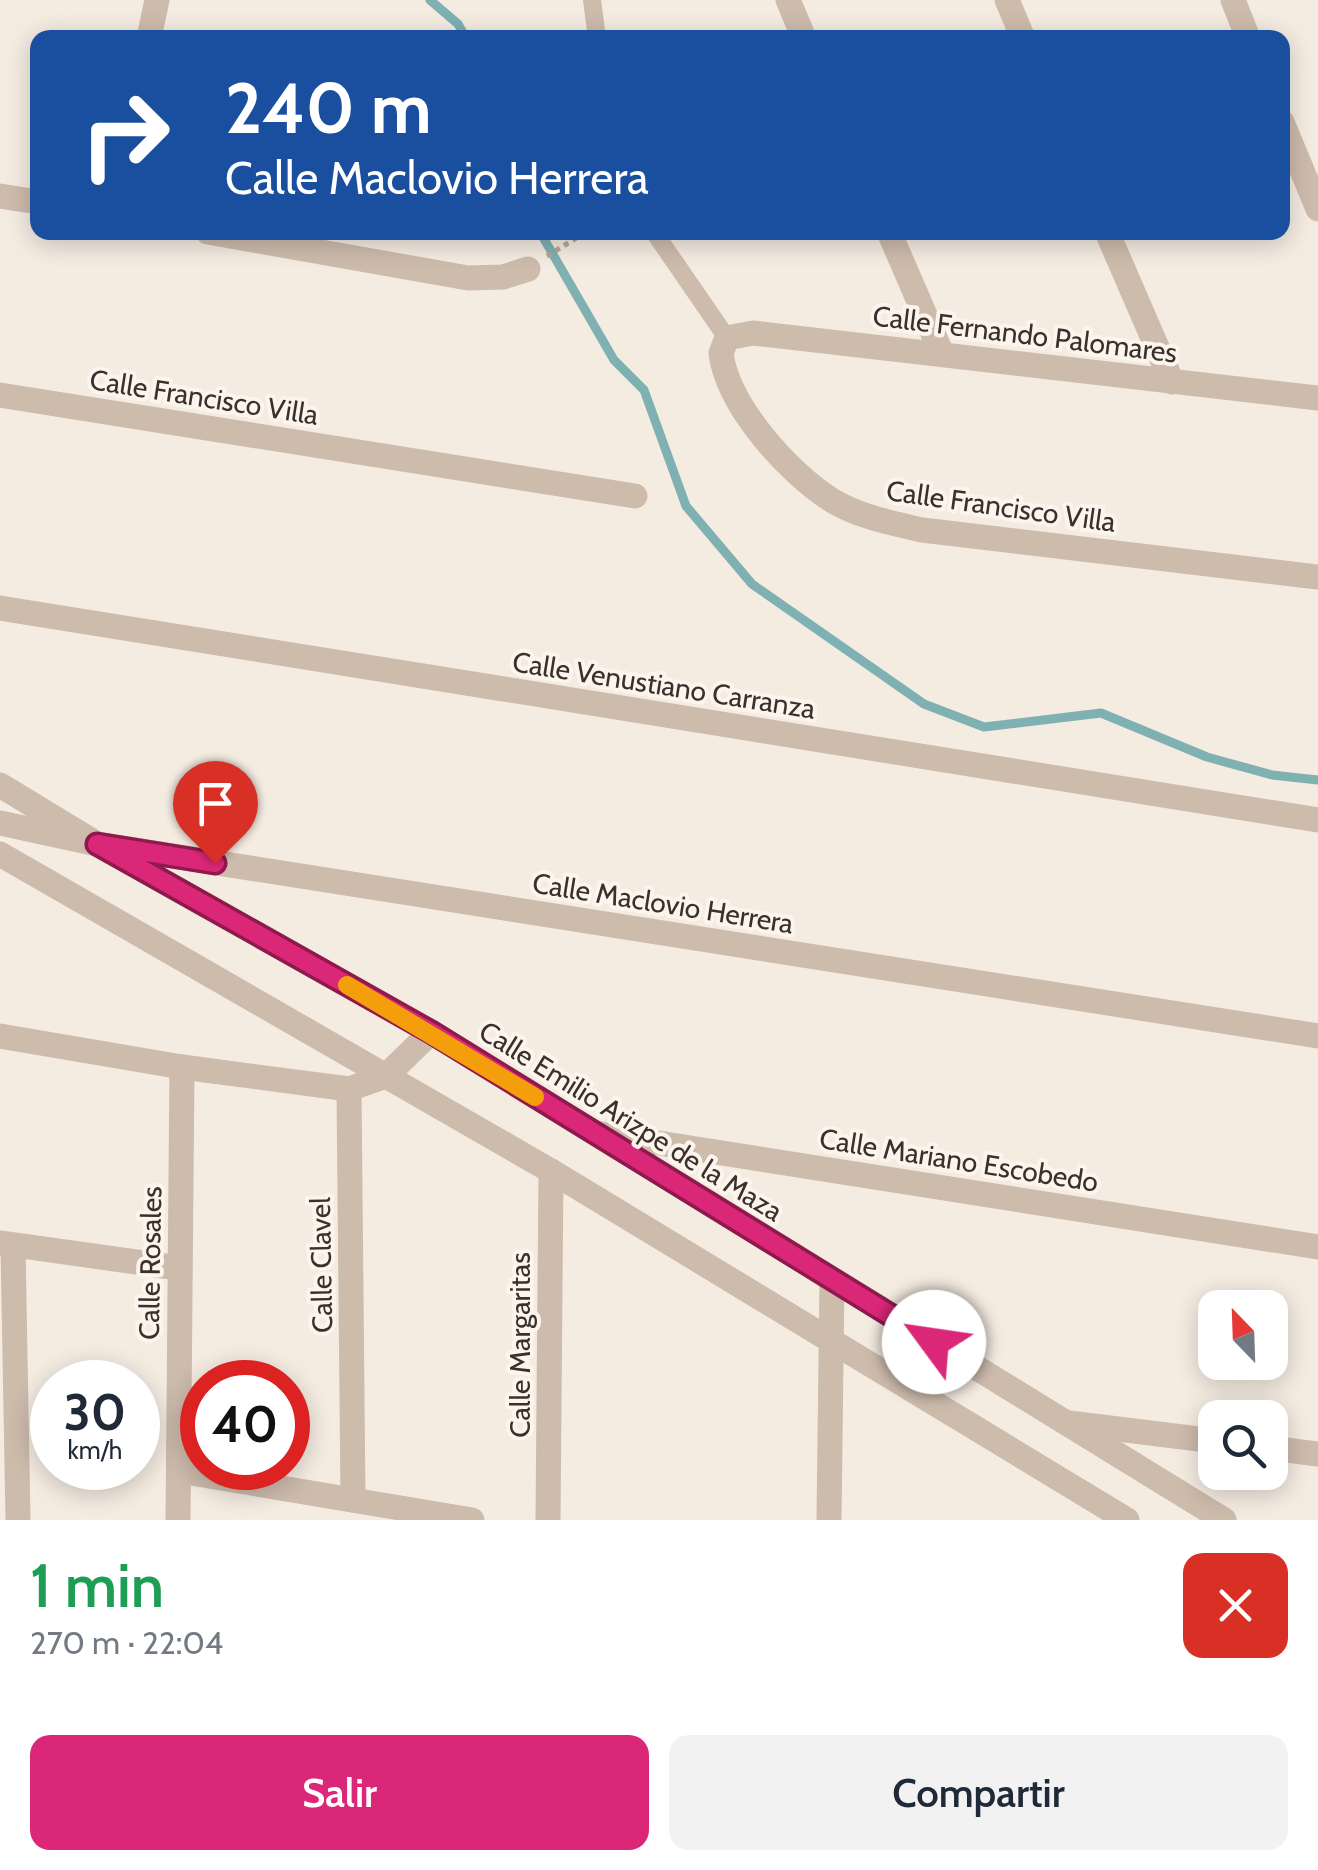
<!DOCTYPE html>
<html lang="es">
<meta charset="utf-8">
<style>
:root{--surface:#fff;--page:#f2f2f3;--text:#1f2937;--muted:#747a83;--accent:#db2777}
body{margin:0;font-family:Cabin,sans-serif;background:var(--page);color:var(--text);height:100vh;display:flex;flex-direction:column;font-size:38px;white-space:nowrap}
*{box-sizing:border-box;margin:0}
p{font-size:32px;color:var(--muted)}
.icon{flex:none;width:55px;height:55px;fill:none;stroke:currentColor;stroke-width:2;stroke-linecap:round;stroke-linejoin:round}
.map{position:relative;height:1520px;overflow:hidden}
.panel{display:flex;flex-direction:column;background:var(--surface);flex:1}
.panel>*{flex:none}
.top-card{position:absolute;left:30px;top:30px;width:1260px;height:210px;border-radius:20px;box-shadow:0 5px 25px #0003;background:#1a4fa0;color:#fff;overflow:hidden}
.needle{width:65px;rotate:337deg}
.controls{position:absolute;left:1198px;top:1290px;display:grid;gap:20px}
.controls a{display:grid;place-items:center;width:90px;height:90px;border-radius:20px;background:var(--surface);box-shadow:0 5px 25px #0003;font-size:50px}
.speed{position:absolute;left:30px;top:1360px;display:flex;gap:20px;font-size:50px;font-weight:700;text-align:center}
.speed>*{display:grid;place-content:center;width:130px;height:130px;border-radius:50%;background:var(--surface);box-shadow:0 5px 25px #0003;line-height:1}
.speed small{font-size:25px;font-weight:400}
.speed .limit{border:15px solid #d22;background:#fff;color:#111}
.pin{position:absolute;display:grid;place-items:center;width:85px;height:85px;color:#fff;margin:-102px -42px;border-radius:50% 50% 50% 0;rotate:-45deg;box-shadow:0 0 10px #0007}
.pin .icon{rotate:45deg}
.me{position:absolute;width:110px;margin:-55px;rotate:301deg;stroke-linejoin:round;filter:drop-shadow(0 0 8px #0008)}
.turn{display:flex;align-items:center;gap:35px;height:210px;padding:0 30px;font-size:45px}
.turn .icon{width:130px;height:130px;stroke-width:2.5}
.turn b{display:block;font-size:70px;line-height:85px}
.round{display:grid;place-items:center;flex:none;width:105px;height:105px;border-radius:20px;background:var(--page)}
.summary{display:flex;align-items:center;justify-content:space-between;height:170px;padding:0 30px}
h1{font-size:60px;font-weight:600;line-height:75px;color:#1e9e55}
.action{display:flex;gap:20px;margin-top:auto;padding:20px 30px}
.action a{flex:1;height:115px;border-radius:20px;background:var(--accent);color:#fff;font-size:40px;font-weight:600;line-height:115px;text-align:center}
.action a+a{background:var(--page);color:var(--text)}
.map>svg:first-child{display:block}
</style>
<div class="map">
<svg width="1318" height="1520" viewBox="0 0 1318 1520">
<rect width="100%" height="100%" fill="#f4ebe1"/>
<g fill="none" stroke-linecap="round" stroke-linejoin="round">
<g stroke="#7fb0b2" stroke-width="9">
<polyline points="430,0 458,24 466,38"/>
<polyline points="540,232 614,360 644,390 686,506 752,584 924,704 984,727 1101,713 1207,757 1272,775 1318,780"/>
</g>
<polyline stroke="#b9a596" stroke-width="5" stroke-dasharray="5 5" stroke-linecap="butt" points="547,256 586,232"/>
<g stroke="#cdbbac" stroke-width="18">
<polyline points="592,0 597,38"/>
<polyline points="654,232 727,338"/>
</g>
<g stroke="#cdbbac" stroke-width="25">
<polyline points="788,0 804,38"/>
<polyline points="1007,0 1023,38"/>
<polyline points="1233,0 1248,38"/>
<polyline points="149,38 157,0"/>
<polyline points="1282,122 1318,209"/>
<polyline points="0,196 38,202"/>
<polyline points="208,232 468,278 503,277 528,269"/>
<polyline points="889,232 941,352"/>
<polyline points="1107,232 1172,382"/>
<polyline points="0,395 635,496"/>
<path d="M1318,398l-565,-65 -26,5 -6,15c6,52 68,121 112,148 27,16 59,22 89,29l396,47"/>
<polyline points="0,608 1318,820"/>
<polyline points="0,823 97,844 1318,1036"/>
<polyline points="0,1036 182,1067 349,1089 386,1076 431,1032"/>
<polyline points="349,1089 353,1500"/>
<polyline points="595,1133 1318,1247"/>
<polyline points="0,1243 179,1268"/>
<polyline points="13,1246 18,1520"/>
<polyline points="1069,1423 1215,1441"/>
<polyline points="1270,1448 1318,1454"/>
<polyline points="179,1471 472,1520"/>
<polyline points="178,1520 182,1067"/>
<polyline points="548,1520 551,1171"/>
<polyline points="829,1520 832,1280"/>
</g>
<g stroke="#cdbbac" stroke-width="25">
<polyline points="0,785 97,844 431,1032 1224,1520"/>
<polyline points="0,854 551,1171 1127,1520"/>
</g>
</g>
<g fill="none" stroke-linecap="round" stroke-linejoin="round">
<g stroke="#8e194d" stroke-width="25">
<polyline id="route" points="215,863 97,844 431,1032 934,1342"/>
</g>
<use href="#route" stroke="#db2777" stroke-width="18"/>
<polyline stroke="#f59e0b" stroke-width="18" points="347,985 535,1097"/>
</g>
<g text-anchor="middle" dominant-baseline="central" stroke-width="8" stroke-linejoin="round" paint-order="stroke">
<g font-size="28" fill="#3b302b" stroke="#fbf5ee">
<text transform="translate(1025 334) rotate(7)">Calle Fernando Palomares</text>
<text transform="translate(204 397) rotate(9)">Calle Francisco Villa</text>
<text transform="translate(1001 506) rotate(8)">Calle Francisco Villa</text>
<text transform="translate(664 685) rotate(9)">Calle Venustiano Carranza</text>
<text transform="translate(663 903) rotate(9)">Calle Maclovio Herrera</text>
<text transform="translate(631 1121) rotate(32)">Calle Emilio Arizpe de la Maza</text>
<text transform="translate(959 1160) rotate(9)">Calle Mariano Escobedo</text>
<text transform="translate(150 1263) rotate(-89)">Calle Rosales</text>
<text transform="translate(321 1265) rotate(-91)">Calle Clavel</text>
<text transform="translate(520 1345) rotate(-90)">Calle Margaritas</text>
</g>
</g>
</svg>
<div class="controls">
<a><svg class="needle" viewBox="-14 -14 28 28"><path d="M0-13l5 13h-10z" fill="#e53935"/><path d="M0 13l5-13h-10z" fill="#747a83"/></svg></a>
<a><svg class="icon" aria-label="search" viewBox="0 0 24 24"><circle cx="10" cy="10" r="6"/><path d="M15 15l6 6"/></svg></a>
</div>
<div class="speed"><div>30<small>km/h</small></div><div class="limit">40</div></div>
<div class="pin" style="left:215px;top:863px;background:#d93025"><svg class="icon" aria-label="arrive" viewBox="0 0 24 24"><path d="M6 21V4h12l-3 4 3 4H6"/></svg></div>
<svg class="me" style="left:934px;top:1342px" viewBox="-20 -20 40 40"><circle r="19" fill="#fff"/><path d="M0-13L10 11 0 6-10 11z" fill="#db2777"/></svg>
<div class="top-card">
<div class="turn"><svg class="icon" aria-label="right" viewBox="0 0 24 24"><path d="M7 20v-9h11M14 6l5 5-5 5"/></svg><div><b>240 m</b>Calle Maclovio Herrera</div></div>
</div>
</div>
<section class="panel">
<div class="summary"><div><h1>1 min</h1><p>270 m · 22:04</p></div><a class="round" style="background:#d93025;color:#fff"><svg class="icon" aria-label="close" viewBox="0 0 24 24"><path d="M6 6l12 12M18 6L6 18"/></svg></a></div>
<div class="action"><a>Salir</a><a>Compartir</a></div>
</section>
